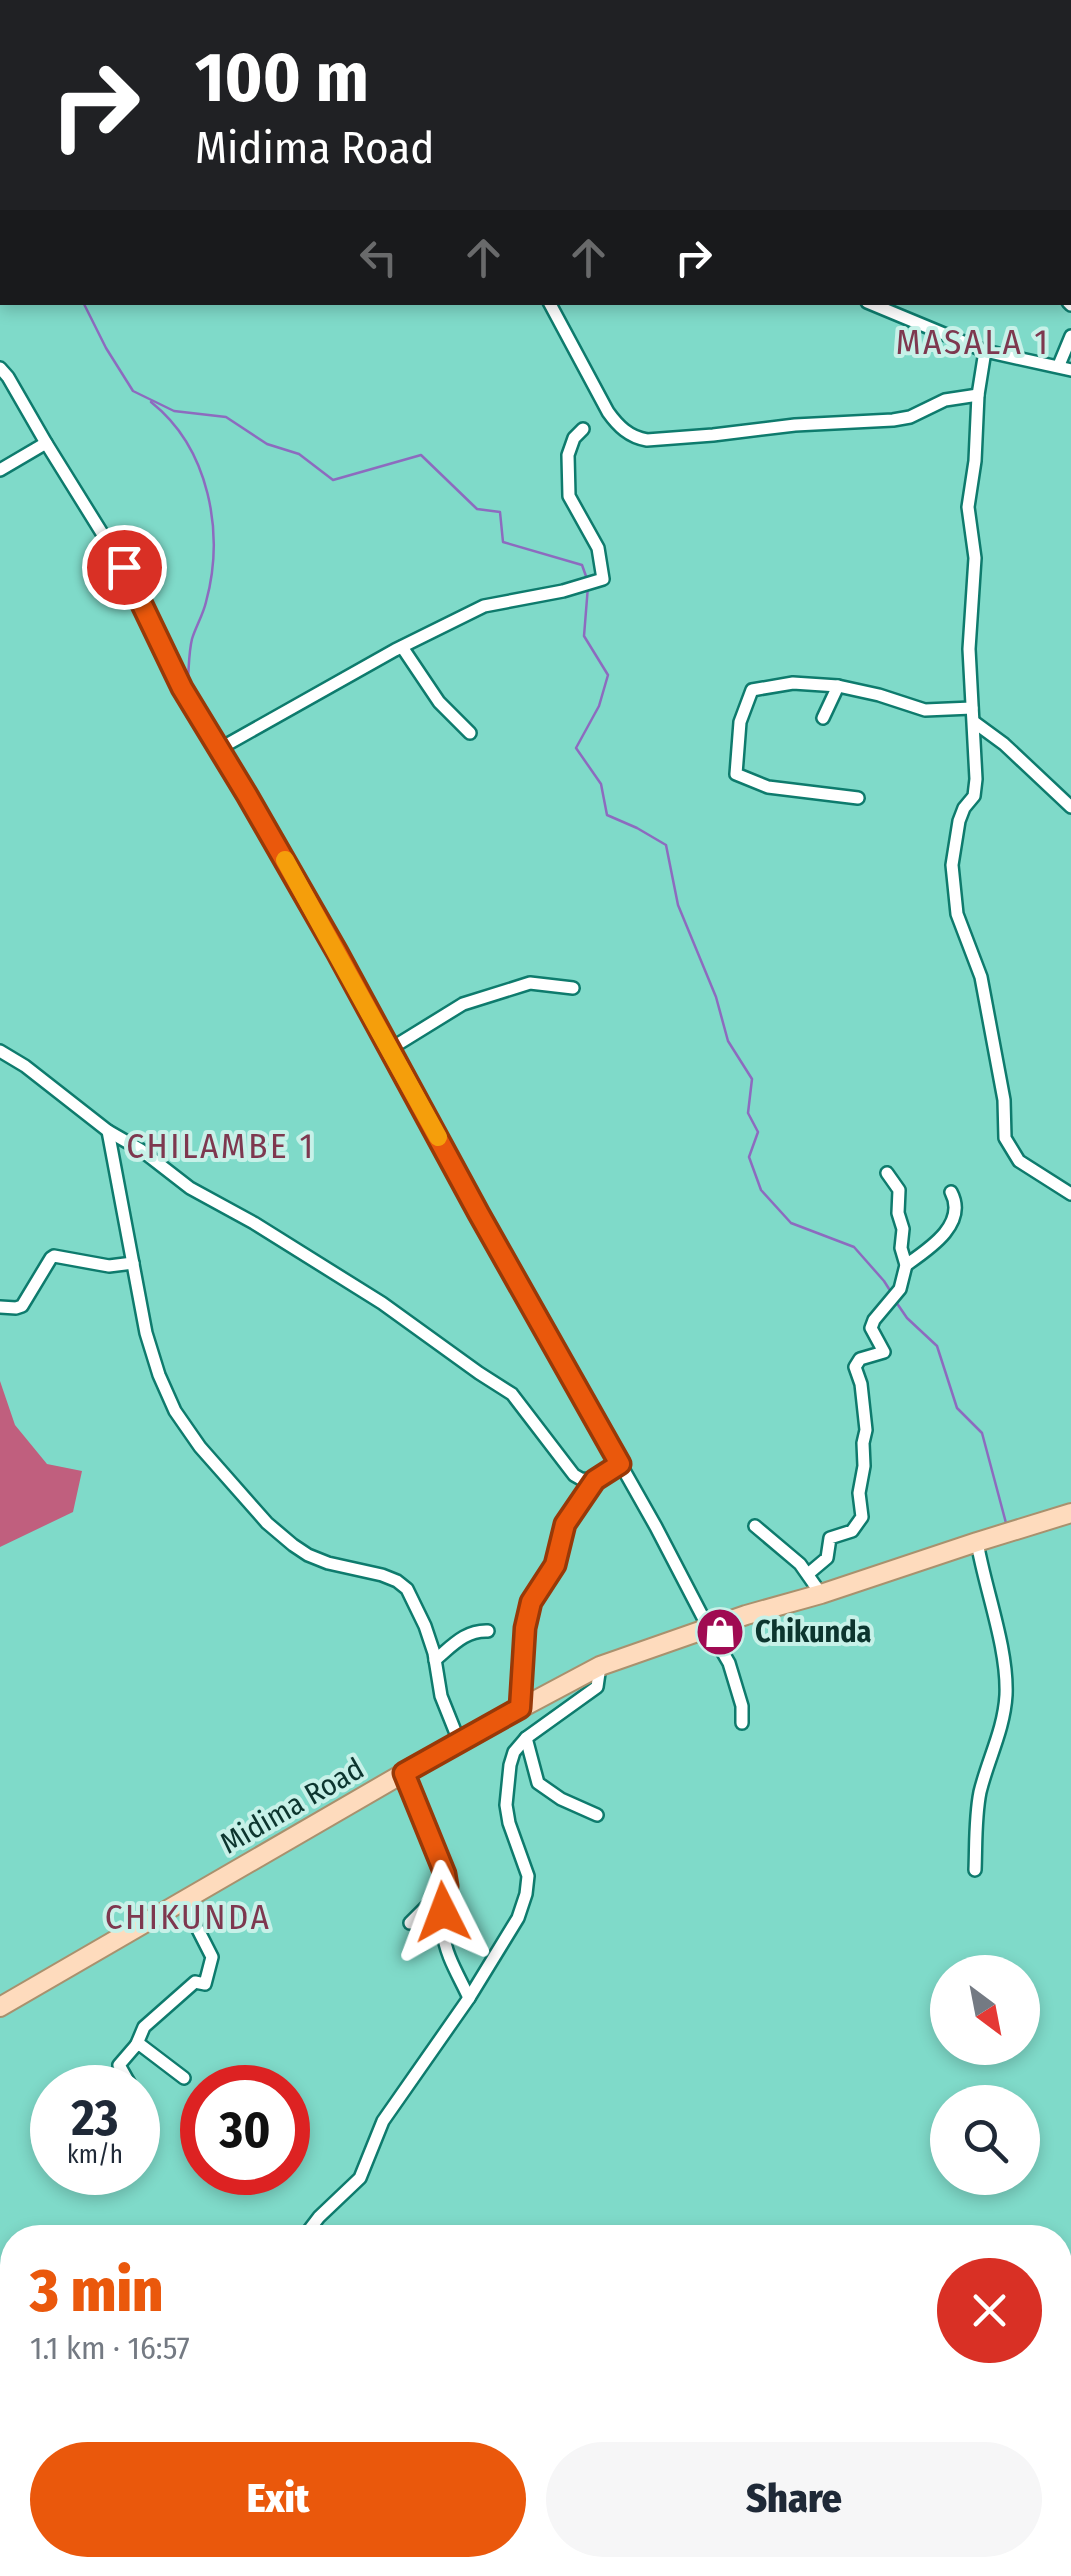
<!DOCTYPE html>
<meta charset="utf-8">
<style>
:root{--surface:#fff;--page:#f6f6f7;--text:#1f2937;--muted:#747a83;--accent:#ea580c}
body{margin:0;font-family:"Fira Sans Condensed",sans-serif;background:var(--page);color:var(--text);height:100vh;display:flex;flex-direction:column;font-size:38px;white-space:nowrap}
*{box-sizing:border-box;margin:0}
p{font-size:32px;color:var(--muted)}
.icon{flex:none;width:55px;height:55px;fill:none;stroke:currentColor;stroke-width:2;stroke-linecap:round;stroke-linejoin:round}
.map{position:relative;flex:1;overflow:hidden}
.details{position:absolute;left:0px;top:2225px;width:1072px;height:352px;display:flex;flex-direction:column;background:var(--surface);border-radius:40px 40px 0 0;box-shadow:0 5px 15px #0003}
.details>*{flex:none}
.top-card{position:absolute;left:0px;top:0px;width:1072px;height:305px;box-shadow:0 5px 15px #0003;background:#202124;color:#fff;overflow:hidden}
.needle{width:65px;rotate:148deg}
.controls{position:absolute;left:930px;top:1955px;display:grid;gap:20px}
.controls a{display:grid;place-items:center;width:110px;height:110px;border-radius:50%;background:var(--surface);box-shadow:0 5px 15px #0003;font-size:50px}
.speed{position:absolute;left:30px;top:2065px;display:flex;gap:20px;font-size:50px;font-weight:700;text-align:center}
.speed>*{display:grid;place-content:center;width:130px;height:130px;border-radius:50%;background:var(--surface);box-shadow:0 5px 15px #0003;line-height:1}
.speed small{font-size:25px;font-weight:400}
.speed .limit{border:15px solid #d22;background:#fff;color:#111}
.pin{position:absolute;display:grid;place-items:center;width:85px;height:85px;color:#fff;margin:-42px;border:5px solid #fff;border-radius:50%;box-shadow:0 2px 10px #0007}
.me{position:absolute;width:110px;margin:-55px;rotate:357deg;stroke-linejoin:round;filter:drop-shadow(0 0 8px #0008)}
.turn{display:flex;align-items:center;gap:35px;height:210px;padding:0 30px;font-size:45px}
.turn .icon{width:130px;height:130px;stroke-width:2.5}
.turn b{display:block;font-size:70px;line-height:85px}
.lanes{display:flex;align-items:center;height:95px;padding:0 30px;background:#0003;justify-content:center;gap:50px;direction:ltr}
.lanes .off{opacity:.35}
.round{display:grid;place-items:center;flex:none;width:105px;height:105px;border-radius:52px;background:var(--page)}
.overview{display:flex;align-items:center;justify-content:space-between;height:170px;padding:0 30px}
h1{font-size:60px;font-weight:800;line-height:75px;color:var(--accent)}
.primary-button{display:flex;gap:20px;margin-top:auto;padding:20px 30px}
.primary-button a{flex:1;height:115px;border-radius:60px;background:var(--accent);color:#fff;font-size:40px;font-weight:800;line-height:115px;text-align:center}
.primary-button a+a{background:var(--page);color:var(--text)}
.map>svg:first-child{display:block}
</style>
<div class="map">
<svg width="1071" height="2576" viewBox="0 0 1071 2576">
<rect width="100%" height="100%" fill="#7fdac9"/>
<g fill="#c05f7e">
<polygon points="0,1381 15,1425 47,1464 82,1471 73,1512 0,1547"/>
<polygon points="1071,2475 1071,2576 992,2576 1000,2565 1060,2565 1060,2489"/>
</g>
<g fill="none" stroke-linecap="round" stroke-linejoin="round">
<g stroke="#8d6bbf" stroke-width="2.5">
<polyline points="0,63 2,70"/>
<polyline points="83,302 106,348 133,391 174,411 226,417 267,444 299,454 333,480 421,455 477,509 500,512 503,542 582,565 587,579"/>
<path d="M151,402c58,46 74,130 55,200 -3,13 -10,24 -14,37 -3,12 -3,26 -4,39"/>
<polyline points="588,586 584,636 608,675 599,706 576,748 601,784 607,815 637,828 666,845 678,905 716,997 728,1041 752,1079 748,1113 758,1132 749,1157 761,1190 791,1223 854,1247 884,1281 891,1292"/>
<polyline points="894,1299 907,1318 937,1346 957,1408 982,1433 1006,1523"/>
</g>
<g stroke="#0e7b6d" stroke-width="16">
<g id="street">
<polyline points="370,0 371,2"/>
<polyline points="739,0 739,2"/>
<polyline points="1070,150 1071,148"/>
<path d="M549,302l59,110c10,14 21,25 39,28l66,-5 82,-10 98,-5 17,-3 35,-17 33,-5"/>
<polyline points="867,302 985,351 1071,370"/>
<polyline points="1068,302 1071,305"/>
<polyline points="985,351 978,395 975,461 968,507 975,558 969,649 976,779 974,796 964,808 959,821 952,865 957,914 981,977 1004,1100 1005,1138 1019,1161 1071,1194"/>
<polyline points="1059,365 1071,336"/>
<polyline points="0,368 8,377 46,443 123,567 182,688 247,795 337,952 479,1214 656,1527 708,1627 729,1663 742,1706 742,1723"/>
<polyline points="0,470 46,443"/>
<polyline points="402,647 439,702 470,733"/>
<polyline points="838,686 793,683 752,690 740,722 736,774 768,787 858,798"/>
<polyline points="823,718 838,686 879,695 925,710 972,708"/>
<polyline points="974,722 1004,744 1071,807"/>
<polyline points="219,749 395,650 484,606 563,591 603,579 598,548 569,496 568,455 574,438 583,429"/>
<polyline points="390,1049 463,1004 530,983 573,988"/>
<polyline points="0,1051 25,1066 108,1131 141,1150 190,1188 254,1223 382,1303 479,1373 512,1394 574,1475 581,1479 595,1480"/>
<polyline points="108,1131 146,1333 159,1375 175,1411 200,1447 267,1523 293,1545 308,1555 328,1563 382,1575 397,1581 407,1589 425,1626 434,1653 441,1696 459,1741"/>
<path d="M906,1265c23,-16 62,-41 45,-73"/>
<polyline points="0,1307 16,1308 22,1306 51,1258 54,1256 109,1266 133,1263"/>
<polyline points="755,1526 800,1564 821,1594"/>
<polyline points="808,1574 827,1558 830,1538 852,1531 862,1517 859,1493 864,1466 863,1443 866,1430 861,1384 855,1367 860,1359 884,1352 871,1328 874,1320 900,1289 906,1265 901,1248 903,1229 898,1213 899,1190 887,1173"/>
<path d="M435,1660c17,-14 30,-30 53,-29"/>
<polyline points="521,1708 525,1628 531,1602 555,1565 565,1524 595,1480 621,1464"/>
<polyline points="526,1738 538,1783 561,1799 597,1815"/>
<path d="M404,1773l41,101c3,19 -4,38 -2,57 2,24 16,45 26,67"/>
<path d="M975,1870c1,-26 0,-53 5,-78 8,-33 24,-62 26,-97 2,-47 -21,-106 -29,-153"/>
<polyline points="410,1923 447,1886"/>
<polyline points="136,2046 144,2027 195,1982 205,1984 212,1957 183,1900"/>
<polyline points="132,2088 119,2065 138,2043 184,2078"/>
<polyline points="138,2096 145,2109"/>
<polyline points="303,2238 319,2217 360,2178 383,2121 469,1998 518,1918 526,1894 528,1876 509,1823 506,1805 510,1765 514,1752 526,1738 597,1687 600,1666"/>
<polyline points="123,2576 129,2565"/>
</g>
</g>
<g stroke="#a9916e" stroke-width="22">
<polyline id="primary" points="0,2007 459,1741 600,1666 746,1615 821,1594 977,1542 1071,1513"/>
</g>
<use href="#street" stroke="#fff" stroke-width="11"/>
<use href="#primary" stroke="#fedbbd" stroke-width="18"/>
</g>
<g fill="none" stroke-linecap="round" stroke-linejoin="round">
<g stroke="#983908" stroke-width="25">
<polyline id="route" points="124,567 182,688 247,795 337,952 479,1214 620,1464 595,1480 565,1524 555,1565 531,1602 525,1628 520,1708 404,1773 445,1874 447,1886 443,1912"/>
</g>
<use href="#route" stroke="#ea580c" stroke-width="18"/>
<polyline stroke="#f59e0b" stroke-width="18" points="285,860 438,1137"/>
</g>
<defs>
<g id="shop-disc" transform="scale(2.5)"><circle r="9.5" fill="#a00b52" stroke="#c7f1e8"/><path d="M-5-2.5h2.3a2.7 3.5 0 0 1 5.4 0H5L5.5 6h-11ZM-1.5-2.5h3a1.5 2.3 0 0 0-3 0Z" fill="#fff"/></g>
</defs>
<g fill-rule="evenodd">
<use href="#shop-disc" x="720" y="1632"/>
</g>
<g text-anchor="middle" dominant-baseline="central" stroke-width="8" stroke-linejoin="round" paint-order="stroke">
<g font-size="30" font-weight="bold" fill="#0c352e" stroke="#c7f1e8" text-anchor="start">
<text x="755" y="1632">Chikunda</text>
</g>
<g font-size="30" fill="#0c352e" stroke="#c7f1e8">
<text transform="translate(292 1806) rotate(-30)">Midima Road</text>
</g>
<g font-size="35" letter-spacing="2.5" fill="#7e384f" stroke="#c7f1e8">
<text x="973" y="342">MASALA 1</text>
<text x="221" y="1146">CHILAMBE 1</text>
<text x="188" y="1917">CHIKUNDA</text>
</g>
</g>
</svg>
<div class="controls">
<a><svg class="needle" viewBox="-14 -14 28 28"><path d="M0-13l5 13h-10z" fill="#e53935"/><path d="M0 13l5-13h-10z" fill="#747a83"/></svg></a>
<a><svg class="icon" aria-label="search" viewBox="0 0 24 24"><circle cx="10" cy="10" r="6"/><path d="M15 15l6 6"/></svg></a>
</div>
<div class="speed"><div>23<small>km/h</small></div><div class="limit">30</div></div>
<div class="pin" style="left:124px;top:567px;background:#d93025"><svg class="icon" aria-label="arrive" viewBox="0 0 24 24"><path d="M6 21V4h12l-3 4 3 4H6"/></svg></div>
<svg class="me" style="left:443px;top:1912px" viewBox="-20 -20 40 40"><path d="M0-17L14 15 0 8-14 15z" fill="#ea580c" stroke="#fff" stroke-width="4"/></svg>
<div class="top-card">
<div class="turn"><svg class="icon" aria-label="right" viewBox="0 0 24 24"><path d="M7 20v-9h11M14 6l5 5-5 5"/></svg><div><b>100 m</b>Midima Road</div></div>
<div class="lanes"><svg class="icon off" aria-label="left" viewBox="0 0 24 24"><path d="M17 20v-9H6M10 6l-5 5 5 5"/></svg><svg class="icon off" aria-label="ahead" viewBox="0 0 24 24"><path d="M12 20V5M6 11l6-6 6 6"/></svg><svg class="icon off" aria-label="ahead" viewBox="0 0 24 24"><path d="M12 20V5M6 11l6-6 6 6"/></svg><svg class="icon" aria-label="right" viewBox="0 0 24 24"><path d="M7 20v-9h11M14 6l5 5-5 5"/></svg></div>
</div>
<section class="details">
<div class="overview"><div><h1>3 min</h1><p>1.1 km · 16:57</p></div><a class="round" style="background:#d93025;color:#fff"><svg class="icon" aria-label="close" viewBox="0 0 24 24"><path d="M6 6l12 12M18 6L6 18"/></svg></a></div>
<div class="primary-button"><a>Exit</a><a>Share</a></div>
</section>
</div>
